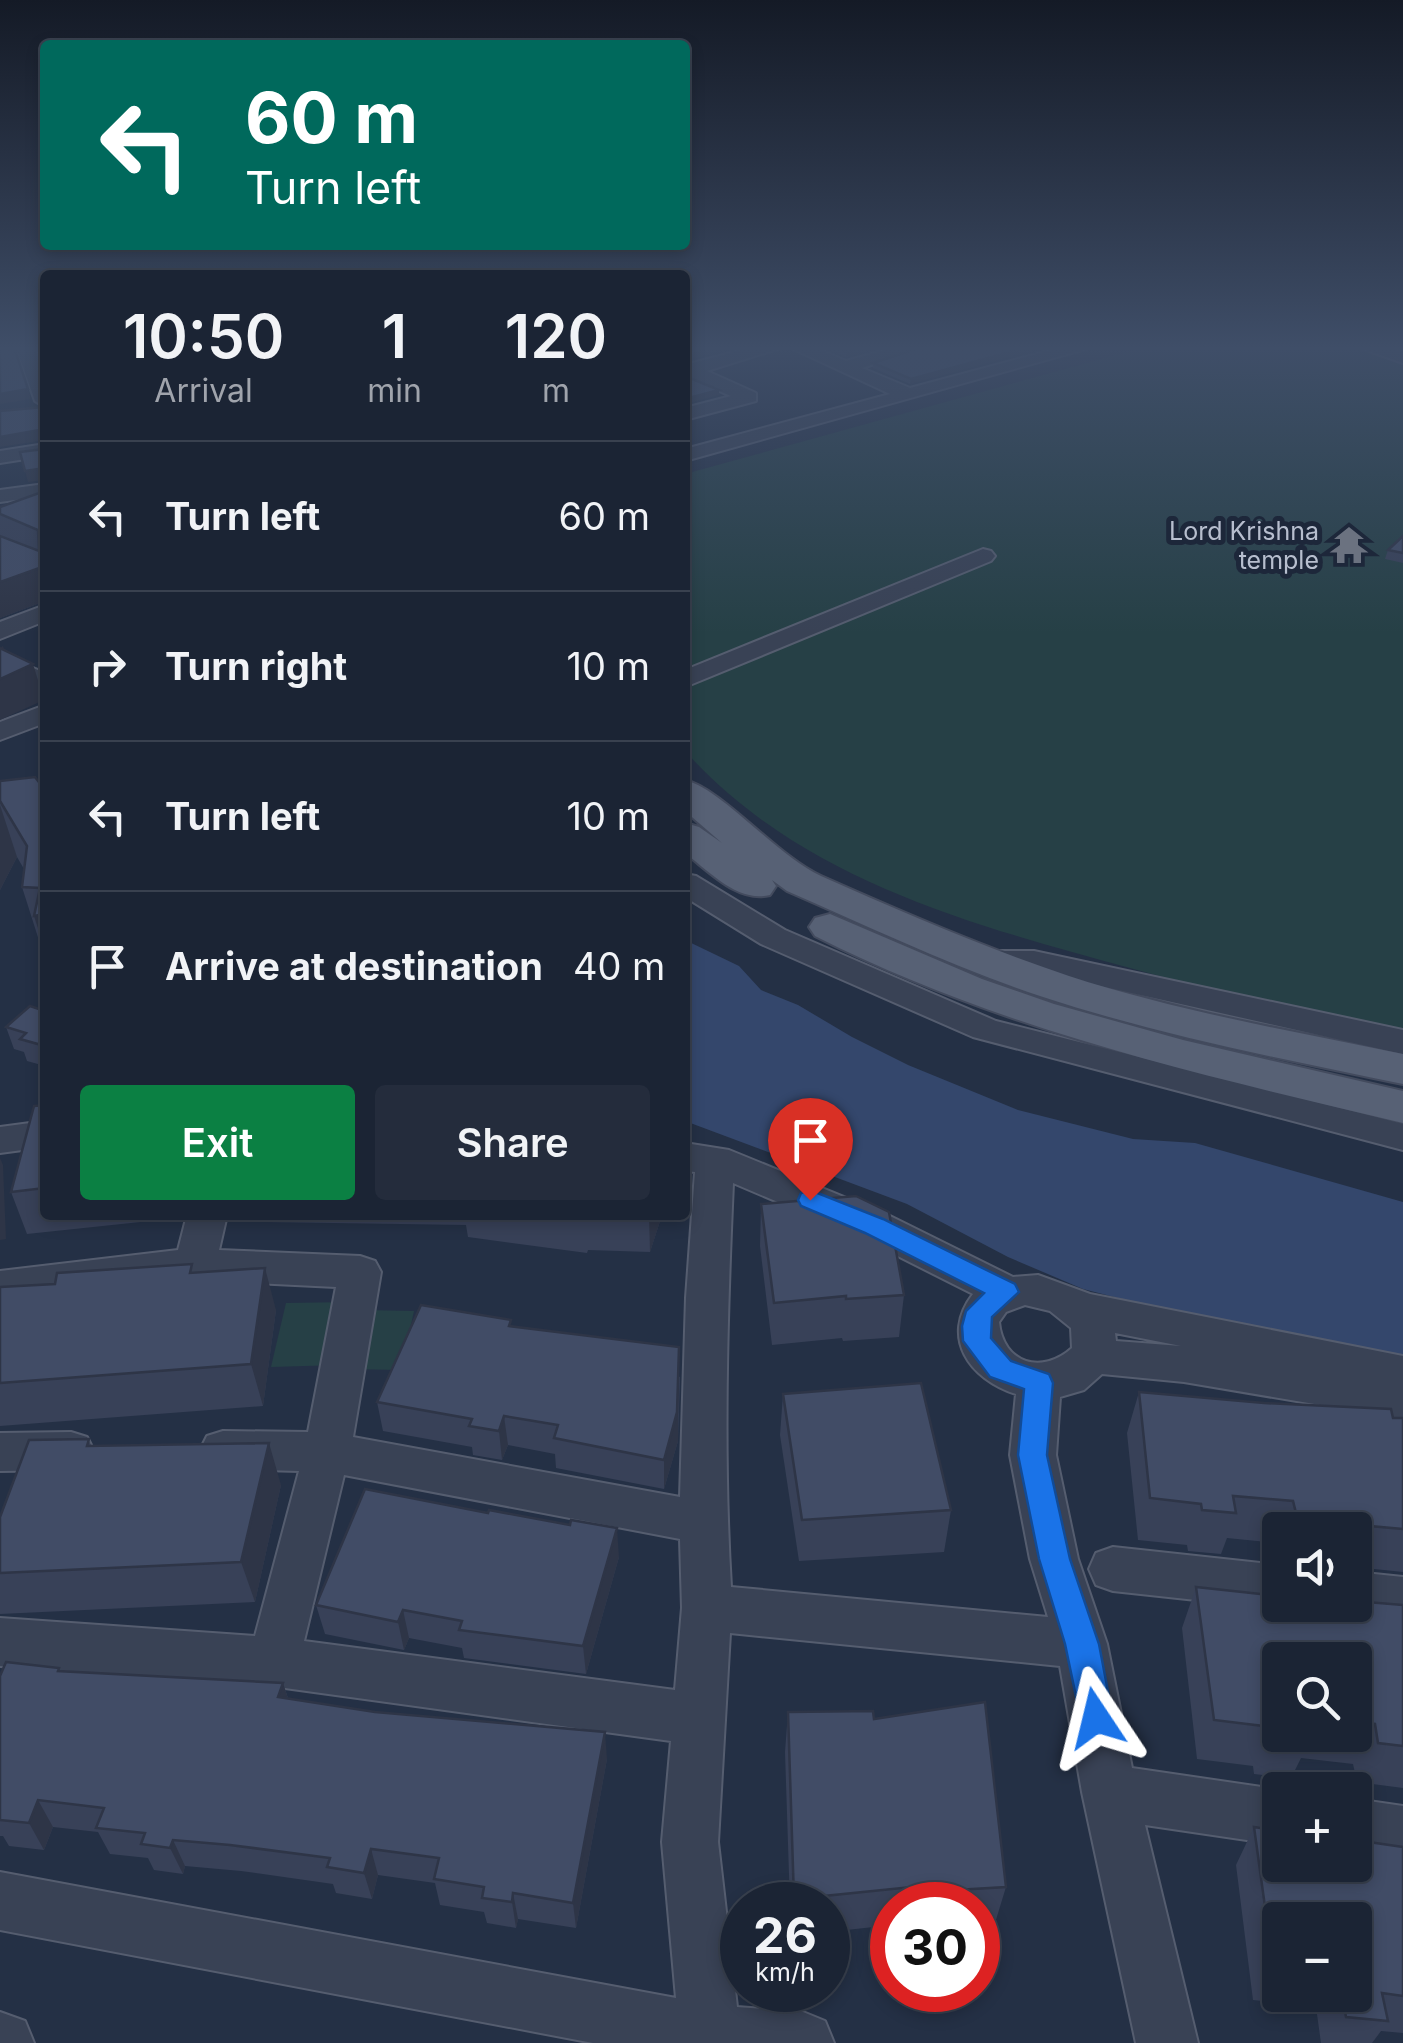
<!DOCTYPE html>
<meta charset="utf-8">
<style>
:root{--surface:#1b2434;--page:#242c3c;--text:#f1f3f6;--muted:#a0a4ac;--line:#39414f;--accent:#0b8043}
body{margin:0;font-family:Inter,sans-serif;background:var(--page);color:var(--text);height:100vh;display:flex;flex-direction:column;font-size:38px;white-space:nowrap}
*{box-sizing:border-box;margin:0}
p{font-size:32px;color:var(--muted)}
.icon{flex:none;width:55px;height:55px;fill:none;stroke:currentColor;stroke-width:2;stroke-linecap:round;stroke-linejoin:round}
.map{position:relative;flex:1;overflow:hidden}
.details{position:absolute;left:40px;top:270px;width:650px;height:950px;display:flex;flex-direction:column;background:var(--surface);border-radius:10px;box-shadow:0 5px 15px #0003,0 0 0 2px var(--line)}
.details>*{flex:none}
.banner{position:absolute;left:40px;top:40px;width:650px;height:210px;border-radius:10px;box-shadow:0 5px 15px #0003,0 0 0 2px var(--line);background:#00695c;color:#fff;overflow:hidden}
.buttons{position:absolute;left:1262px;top:1512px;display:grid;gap:20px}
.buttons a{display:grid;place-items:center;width:110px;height:110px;border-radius:10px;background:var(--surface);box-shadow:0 5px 15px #0003,0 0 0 2px var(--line);font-size:50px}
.speed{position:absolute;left:720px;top:1882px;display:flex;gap:20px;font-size:50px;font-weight:700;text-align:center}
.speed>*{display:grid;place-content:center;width:130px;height:130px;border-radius:50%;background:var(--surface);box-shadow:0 5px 15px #0003,0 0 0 2px var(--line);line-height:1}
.speed small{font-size:25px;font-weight:400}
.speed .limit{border:15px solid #d22;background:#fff;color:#111}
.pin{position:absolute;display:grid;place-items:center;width:85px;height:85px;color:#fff;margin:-102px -42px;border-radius:50% 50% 50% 0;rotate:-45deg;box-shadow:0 0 10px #0007}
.pin .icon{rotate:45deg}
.me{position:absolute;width:110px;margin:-55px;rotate:350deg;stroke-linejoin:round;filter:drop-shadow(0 0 8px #0008)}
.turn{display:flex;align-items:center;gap:35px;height:210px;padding:0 40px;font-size:45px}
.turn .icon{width:130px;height:130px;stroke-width:2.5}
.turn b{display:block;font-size:70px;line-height:85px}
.eta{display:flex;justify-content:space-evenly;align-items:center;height:170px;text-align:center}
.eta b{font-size:60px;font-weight:600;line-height:70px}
.cta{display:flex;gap:20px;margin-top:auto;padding:20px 40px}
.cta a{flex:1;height:115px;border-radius:10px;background:var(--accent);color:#fff;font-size:40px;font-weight:600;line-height:115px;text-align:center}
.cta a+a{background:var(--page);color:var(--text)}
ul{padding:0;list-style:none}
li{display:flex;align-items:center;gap:30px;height:150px;padding:0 40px;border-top:2px solid var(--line)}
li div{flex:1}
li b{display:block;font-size:38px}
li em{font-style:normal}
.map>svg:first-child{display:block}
</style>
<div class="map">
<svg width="1403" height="2043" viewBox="0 0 1403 2043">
<rect width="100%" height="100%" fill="#243045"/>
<g fill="#264046">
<path d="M1145,347h216l42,12v680c-91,-22 -182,-46 -273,-71 -161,-44 -330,-89 -445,-217v-277z"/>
<polygon points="351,1302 339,1365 271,1367 286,1303"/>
<polygon points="362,1310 414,1311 401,1370 347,1369"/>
</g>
<polygon fill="#34476c" points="685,940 739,966 761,990 798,1005 852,1037 908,1065 1018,1110 1133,1139 1195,1143 1403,1202 1403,1359 1208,1321 1083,1289 1008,1257 907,1204 685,1121"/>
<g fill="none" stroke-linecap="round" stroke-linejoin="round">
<g stroke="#555d6f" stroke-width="4">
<g id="minor">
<polygon points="16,347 34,347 45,376 45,407 35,401"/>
<polygon points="753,347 784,347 707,371 756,393 756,401 685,420 685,408 731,396 685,377 685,365"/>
<polygon points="789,347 814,347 846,361 897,347 927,347 862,368 910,388 1063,347 1093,347 685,461 685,449 890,394"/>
<polygon points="1358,347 1387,347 1403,352 1403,363"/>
<polygon points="45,444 45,456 0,463 0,451"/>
<polygon points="45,484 45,496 0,502 0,490"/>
<polygon points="983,549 991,551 995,556 991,561 685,687 685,670"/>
<polygon points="45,605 45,621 0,639 0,622"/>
<polygon points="0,654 45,673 45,691 0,672"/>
<polygon points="45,705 45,723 0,740 0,722"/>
<polygon points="685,874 696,876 785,930 996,1021 1403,1124 1403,1150 973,1037 761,944 685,897"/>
<polygon points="986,951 1034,951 1403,1030 1403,1054 1034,971 974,968 969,961 974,954"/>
<polygon points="45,1121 45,1147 0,1153 0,1127"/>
<path d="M685,1143l44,7 159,65 125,62 25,-2 52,19 313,62v63l-219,-37 -82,-8 -18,16 -24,7 -4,58 22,104 29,85 25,124 150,22 -2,55 -135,-20 53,218h-62l-54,-251 -22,-126 -330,-33 -12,209 19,165 66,5 22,9 9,22h-241l-593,-113v-58l676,126 -14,-156 9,-101 -408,-56 -263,-19v-48l255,18 44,-165 -76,-2 -16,-5 -7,-14 7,-14 16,-5 85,1 28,-145 -141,-7 -195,23v-32l178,-21 9,-35h40l-8,35 141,6 15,5 6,11 -28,165 327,60 6,-199 9,-126 -10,-1zM733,1183l127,54 113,57c-33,43 -4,85 43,100l-6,61 20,104 18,58 -317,-30c-8,-134 -4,-269 2,-404zM1025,1305l25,6 21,17 1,20c-30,27 -69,16 -73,-26l7,-10zM1115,1333l66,13 -65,-5zM344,1475l336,64 2,69 -7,82 -371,-49z"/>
<polygon points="71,1432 87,1437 94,1451 87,1465 71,1470 0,1471 0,1433"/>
<polygon points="1113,1547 1280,1565 1280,1605 1292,1605 1280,1609 1113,1591 1096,1585 1089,1569 1096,1553"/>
<polygon points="1355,1572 1403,1577 1403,1623 1355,1618 1337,1611 1335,1605 1355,1605"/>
<polygon points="1355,1799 1403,1806 1403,1862 1355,1855"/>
<polygon points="0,2012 25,2021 34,2043 0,2043"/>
</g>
</g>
<g stroke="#434b5e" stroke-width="4">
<g id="major">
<path d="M685,780c37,9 93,77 136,96 81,36 164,72 248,100 108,35 223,55 334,78v30c-121,-25 -245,-49 -363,-88 -87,-29 -170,-69 -253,-105l-15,-11 4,6 -6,9c-32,8 -60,-23 -85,-42v-30l14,4 23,16 -37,-32z"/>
<path d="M830,914l152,65 72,25 129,36 220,51v32c-202,-48 -402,-93 -588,-187l-6,-9 6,-9z"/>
</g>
</g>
<use href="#minor" fill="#394255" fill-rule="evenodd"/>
<use href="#major" fill="#576175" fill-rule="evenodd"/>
</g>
<g fill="#384158" fill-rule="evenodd">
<polygon points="820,347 882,347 846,357"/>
<polygon points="922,347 910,384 873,368 873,363"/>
<polygon points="45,495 45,601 0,618 0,507"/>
<polygon points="1403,536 1403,563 1385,559 1388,550"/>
<polygon points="0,781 45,790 45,950 42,950 22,887 24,869 17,857 0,890"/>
<polygon points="45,1011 45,1066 27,1061 24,1052 14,1049 6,1027"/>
<polygon points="45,1105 45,1215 152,1215 150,1221 27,1234 11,1192"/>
<polygon points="761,1204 904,1295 899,1337 843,1341 842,1338 772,1345 760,1246"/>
<polygon points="263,1215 662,1215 650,1252 588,1250 587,1253 468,1237 466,1225 265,1222"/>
<polygon points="194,1273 276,1310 263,1406 0,1426 0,1287"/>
<polygon points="511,1326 680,1377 678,1441 664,1489 556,1468 555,1454 508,1445 502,1460 473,1455 472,1447 383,1431 377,1402"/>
<polygon points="1139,1392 1403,1418 1403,1572 1355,1567 1355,1530 1280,1530 1280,1558 1277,1543 1227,1538 1221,1554 1188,1551 1187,1545 1138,1540 1127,1433"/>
<polygon points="783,1394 951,1510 944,1552 799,1561 780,1435"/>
<polygon points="92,1446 281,1485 255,1602 0,1614 0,1517"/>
<polygon points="619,1557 586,1674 464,1658 462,1648 409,1638 404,1650 325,1634 316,1605"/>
<path d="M1196,1587l84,18h123v183l-46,-6 -4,-18 -52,-6 -10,20 -37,-4 -1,-8 -56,-7 -15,-131zM1355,1660v75h-75z"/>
<polygon points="61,1671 283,1683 288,1698 607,1759 576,1928 518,1919 516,1928 487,1923 484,1912 440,1905 435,1883 378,1875 372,1899 336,1893 333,1884 241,1871 185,1866 183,1874 154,1870 148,1858 110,1854 98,1832 53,1827 44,1850 9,1846 3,1836 0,1836 0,1676"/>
<polygon points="788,1712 874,1719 1006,1887 995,1923 978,1924 978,1905 892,1905 892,1925 828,1932 828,1905 790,1905 785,1752"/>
<path d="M1254,1827l149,20v186l-22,-2 -9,12h-51l-5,-36 -63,-7 -17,-135zM1280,1920h75v75h-75z"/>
</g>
<g fill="#2e3547">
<polygon points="717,347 737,347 685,361 685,356"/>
<polygon points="863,347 882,347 846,357 847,352"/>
<polygon points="1028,347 1047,347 910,384 911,379"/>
<polygon points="28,389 31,399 0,404 0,394"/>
<polygon points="719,390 719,395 685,404 685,399"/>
<polygon points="45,429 45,440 0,447 0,437"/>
<polygon points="45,468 45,480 28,482 25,471"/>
<polygon points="45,566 45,601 0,618 0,582"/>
<polygon points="3,646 12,674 33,664 44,700 0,720 0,648"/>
<polygon points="0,805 17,857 0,890"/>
<polygon points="45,914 45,950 34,916"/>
<polygon points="0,1158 3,1165 6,1239 0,1240"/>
<polygon points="649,1215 662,1215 650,1252"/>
<polygon points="265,1268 276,1310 263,1406 251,1364"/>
<polygon points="679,1347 678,1441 664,1489 664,1460"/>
<polygon points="504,1416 508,1445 502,1460 499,1431"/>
<polygon points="269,1443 281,1485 255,1602 241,1562"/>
<polygon points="617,1528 619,1557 586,1674 583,1646"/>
<polygon points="403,1610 409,1638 404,1650 398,1622"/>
<polygon points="283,1683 292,1711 278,1697"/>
<polygon points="605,1732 607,1759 576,1928 573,1903"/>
<polygon points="38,1800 53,1827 44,1850 29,1823"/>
<polygon points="173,1840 185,1866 183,1874 170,1848"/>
<polygon points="371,1849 378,1875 372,1899 364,1873"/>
<polygon points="513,1893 518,1919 516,1928 512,1902"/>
</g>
<g fill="#414c66" stroke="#2e3547" stroke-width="2.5">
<polygon points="0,347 14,347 28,389 0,394"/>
<polygon points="39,347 45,347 45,363"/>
<polygon points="685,347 717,347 685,356"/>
<polygon points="834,347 863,347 847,352"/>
<polygon points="922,347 1028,347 911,379 873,363"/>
<polygon points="685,376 719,390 685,399"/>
<polygon points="45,383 45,429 0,437 0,411 43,407"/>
<polygon points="45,444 45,468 25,471 20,452 43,449"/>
<polygon points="39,493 45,495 45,566 0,582 0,536 39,551 38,530 0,514 0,507"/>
<polygon points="1403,536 1403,553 1388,550"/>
<polygon points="0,648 33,664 0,679"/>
<polygon points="35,777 45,790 45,914 34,916 40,888 22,887 27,846 0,801 0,781"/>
<polygon points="30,1006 45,1011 45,1046 20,1039 26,1033 6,1027"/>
<polygon points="45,1105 45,1188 11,1192 34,1106"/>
<polygon points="856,1196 889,1212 904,1295 846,1299 846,1296 774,1303 761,1204"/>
<polygon points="192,1264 190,1273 265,1268 251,1364 0,1383 0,1287 55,1284 57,1273"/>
<polygon points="421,1305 511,1320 509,1326 679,1347 677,1412 664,1460 554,1438 558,1425 504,1416 499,1431 469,1426 472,1419 377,1402"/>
<polygon points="921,1383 951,1510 802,1520 783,1394"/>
<polygon points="1139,1392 1264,1403 1391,1409 1393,1418 1403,1418 1403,1529 1369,1526 1370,1532 1343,1529 1341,1521 1297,1517 1293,1501 1233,1496 1236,1513 1202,1510 1201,1504 1150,1498"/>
<polygon points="89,1439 87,1446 269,1443 241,1562 0,1573 0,1517 29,1440"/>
<polygon points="365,1489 488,1513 489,1510 570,1525 571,1520 617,1528 583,1646 459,1630 462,1621 403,1610 398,1622 316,1605"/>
<polygon points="1196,1587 1280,1596 1280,1605 1355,1605 1355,1601 1403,1605 1403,1746 1378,1743 1375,1724 1355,1722 1355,1660 1280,1660 1280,1735 1309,1735 1310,1739 1272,1735 1271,1727 1214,1720"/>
<polygon points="6,1662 59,1668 58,1671 283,1683 278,1697 375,1712 605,1732 573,1903 513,1893 512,1902 482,1898 484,1887 434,1879 439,1858 371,1849 364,1873 327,1867 330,1858 230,1845 173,1840 170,1848 141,1844 145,1833 96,1828 104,1808 38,1800 29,1823 0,1820 0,1676"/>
<polygon points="985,1702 1006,1887 922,1892 921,1886 794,1899 788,1712 873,1711 874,1719"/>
<polygon points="1254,1827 1280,1831 1280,1865 1355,1865 1355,1840 1403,1847 1403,1996 1382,1993 1388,2021 1346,2017 1342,1995 1355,1995 1355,1920 1280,1920 1280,1966 1273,1965"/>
</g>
<linearGradient id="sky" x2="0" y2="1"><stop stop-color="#141a26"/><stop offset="0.55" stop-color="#3f4e68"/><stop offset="1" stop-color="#3f4e68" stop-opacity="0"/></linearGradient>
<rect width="1403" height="633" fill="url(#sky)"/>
<polygon fill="#1a73e8" stroke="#114b97" stroke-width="2.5" points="810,1190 883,1219 1015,1284 1019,1292 992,1317 991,1338 1011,1361 1049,1374 1053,1383 1047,1455 1070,1559 1099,1644 1113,1718 1108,1730 1096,1735 1083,1730 1065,1644 1039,1559 1018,1455 1024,1389 990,1377 963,1341 962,1326 966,1311 984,1293 865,1233 801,1206 798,1200 801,1193"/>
<defs>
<g id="temple-bare" transform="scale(3)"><path d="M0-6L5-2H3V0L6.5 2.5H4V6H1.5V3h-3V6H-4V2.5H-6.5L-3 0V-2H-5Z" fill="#6b7280" stroke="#1d273a" stroke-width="2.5" paint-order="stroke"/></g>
</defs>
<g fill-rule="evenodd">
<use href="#temple-bare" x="1349" y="545"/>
</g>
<g text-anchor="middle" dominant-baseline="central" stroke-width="10" stroke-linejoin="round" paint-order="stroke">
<g font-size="25" fill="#b7bece" stroke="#1d273a" text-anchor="end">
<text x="1319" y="531">Lord Krishna<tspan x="1319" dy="29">temple</tspan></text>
</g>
</g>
</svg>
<div class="buttons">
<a><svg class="icon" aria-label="sound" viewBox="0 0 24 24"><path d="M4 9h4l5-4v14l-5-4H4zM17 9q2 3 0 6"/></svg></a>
<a><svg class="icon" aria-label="search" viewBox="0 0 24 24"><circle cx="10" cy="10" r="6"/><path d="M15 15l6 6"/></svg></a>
<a>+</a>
<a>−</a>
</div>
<div class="speed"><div>26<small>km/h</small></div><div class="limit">30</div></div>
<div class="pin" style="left:810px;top:1200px;background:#d93025"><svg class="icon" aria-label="arrive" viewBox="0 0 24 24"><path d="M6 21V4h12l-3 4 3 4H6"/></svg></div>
<svg class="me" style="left:1096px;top:1718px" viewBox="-20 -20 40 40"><path d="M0-17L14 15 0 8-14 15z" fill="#1a73e8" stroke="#fff" stroke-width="4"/></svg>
<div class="banner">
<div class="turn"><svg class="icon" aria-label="left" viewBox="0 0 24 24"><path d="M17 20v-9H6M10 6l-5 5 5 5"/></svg><div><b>60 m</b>Turn left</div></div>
</div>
<section class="details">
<div class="eta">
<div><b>10:50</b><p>Arrival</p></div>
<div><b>1</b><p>min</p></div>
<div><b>120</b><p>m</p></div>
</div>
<ul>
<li><svg class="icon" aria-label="left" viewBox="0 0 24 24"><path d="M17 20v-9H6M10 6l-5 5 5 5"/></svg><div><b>Turn left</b></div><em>60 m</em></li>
<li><svg class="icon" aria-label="right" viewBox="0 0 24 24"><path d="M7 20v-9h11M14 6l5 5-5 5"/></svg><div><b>Turn right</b></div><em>10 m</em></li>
<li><svg class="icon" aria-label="left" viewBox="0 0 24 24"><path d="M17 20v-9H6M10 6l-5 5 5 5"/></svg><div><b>Turn left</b></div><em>10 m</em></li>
<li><svg class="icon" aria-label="arrive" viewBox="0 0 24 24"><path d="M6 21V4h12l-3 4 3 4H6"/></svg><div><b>Arrive at destination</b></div><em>40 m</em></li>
</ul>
<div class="cta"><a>Exit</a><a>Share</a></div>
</section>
</div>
